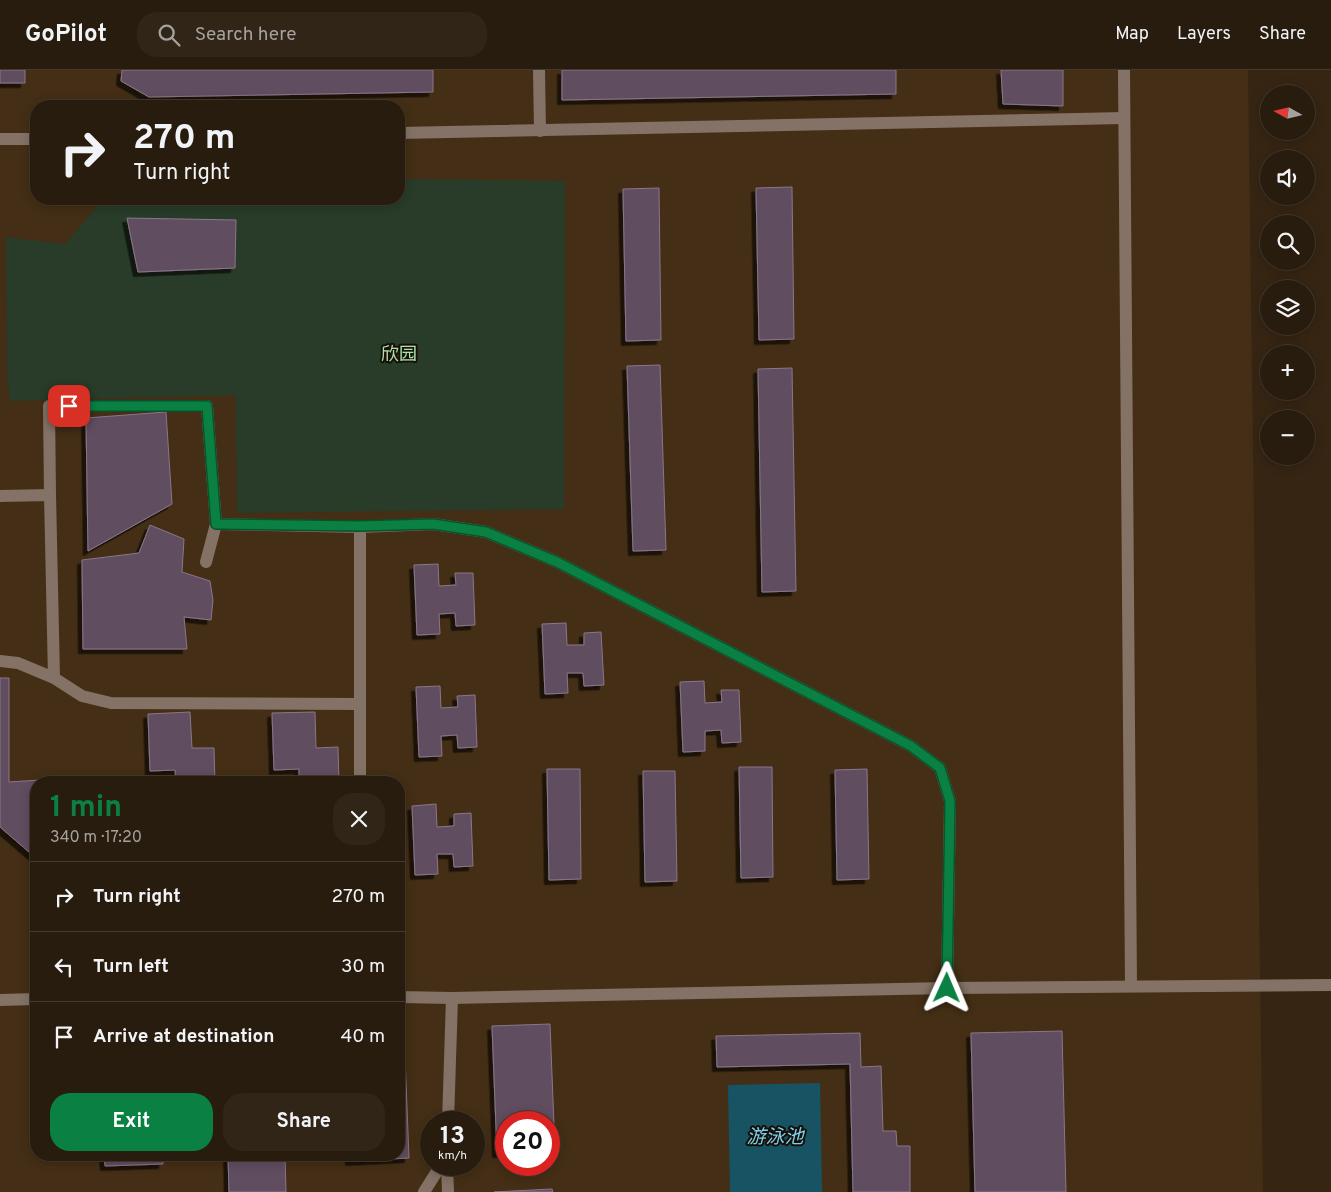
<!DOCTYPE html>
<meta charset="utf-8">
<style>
:root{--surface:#281c0e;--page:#302517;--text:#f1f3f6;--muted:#a5a19e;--line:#443a2e;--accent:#0b8043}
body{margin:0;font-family:Overpass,"Noto Sans SC",sans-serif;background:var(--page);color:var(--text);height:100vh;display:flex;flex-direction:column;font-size:19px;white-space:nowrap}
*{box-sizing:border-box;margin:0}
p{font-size:16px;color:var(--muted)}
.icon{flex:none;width:28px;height:28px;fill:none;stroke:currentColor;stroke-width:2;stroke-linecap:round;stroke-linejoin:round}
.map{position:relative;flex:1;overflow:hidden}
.sheet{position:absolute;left:30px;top:706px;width:375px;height:385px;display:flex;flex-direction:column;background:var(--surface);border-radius:20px;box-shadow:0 2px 12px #0003,0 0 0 1px var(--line)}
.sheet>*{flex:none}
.banner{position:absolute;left:30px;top:30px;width:375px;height:105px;border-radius:20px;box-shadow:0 2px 12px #0003,0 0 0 1px var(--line);background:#281c0e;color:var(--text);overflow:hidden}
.needle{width:32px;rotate:278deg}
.fabs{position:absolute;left:1260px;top:15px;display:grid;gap:10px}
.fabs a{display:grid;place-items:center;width:55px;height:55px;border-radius:50%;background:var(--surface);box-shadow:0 2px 12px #0003,0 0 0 1px var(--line);font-size:25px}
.speed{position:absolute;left:420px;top:1041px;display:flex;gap:10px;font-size:25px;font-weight:700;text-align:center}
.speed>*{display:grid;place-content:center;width:65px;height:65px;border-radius:50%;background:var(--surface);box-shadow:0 2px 12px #0003,0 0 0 1px var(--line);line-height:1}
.speed small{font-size:12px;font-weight:400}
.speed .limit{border:8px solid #d22;background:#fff;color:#111}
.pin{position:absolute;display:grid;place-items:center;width:42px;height:42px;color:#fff;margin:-21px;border-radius:10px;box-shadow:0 2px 8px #0006}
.me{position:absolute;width:55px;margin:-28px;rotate:1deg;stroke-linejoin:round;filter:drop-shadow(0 0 4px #0008)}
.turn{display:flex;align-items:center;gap:18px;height:105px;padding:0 20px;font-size:22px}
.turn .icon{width:65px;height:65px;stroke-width:2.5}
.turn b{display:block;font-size:35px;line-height:42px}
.round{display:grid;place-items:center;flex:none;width:52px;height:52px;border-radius:20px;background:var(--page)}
.summary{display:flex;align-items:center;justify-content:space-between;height:85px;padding:0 20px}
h1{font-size:30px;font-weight:700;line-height:38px;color:var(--accent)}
.button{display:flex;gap:10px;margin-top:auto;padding:10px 20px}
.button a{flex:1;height:58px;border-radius:20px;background:var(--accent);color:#fff;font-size:20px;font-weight:700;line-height:58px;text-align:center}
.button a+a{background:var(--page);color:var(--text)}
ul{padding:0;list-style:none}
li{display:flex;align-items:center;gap:15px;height:70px;padding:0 20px;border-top:1px solid var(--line)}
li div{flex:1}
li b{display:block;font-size:19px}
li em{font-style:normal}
header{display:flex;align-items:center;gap:30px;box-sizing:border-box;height:70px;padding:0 25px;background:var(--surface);border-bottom:1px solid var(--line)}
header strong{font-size:24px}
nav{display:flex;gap:28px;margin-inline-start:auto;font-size:18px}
.search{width:350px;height:45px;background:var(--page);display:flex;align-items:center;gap:12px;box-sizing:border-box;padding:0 18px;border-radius:20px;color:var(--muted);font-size:19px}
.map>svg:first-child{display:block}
</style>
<header>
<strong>GoPilot</strong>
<div class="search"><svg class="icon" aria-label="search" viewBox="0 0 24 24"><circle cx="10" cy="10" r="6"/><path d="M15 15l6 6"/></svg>Search here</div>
<nav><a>Map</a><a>Layers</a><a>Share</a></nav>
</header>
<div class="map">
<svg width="1331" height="1122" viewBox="0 0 1331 1122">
<defs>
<filter id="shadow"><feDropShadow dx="-4.5" dy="4.5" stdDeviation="0" flood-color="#0009"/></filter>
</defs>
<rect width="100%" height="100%" fill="#362513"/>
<path fill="#442e15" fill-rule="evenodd" d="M0,0h1248l15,1122h-1263zM36,36h363v93h-363zM36,712h363v373h-363zM431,1052h43v43h-43zM506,1052h43v43h-43z"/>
<polygon fill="#283c29" points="399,109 565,111 564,439 237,443 236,325 10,331 7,303 6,167 65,174 104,129 399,129"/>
<polygon fill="#185364" points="820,1013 822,1122 730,1122 728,1015"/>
<g fill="#604d61" stroke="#8a768b" filter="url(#shadow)">
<rect x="0" y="0" width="25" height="13"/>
<polygon points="122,0 433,0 433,22 149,27 121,11"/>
<polygon points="562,0 896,0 896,24 562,30"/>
<polygon points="1001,0 1063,0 1063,36 1003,34"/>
<polygon points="792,117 794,269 759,270 756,118"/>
<polygon points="659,118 661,270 626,271 623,119"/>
<polygon points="127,148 236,150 235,198 138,202"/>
<polygon points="660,295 666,480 633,481 627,296"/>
<polygon points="792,298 796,521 762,522 758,299"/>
<polygon points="166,342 172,434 88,481 86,348"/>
<polygon points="150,455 184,469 182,502 210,511 213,530 211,550 184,547 187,579 83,579 82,490 139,483"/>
<polygon points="438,494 439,516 456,515 455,503 473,503 475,555 456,556 455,543 439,544 440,564 417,565 414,495"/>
<polygon points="566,553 567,575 584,575 584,563 601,562 604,615 584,616 583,603 567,603 568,623 545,624 542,554"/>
<polygon points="0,608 9,608 9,712 100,706 100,712 36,712 36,788 0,757"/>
<polygon points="704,611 705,633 722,632 721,620 739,620 741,672 722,673 721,660 705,661 705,681 683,682 680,612"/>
<polygon points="440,616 441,638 458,637 457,626 475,625 477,677 458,678 457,665 441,666 442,686 419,687 416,617"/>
<polygon points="190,642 192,678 214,678 215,712 176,712 175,700 150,701 148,644"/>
<polygon points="315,642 316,678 338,677 339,712 299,712 299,699 274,700 272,643"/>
<polygon points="739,697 772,697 773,807 741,808"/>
<polygon points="547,699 580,699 581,809 549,810"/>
<polygon points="867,699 869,809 837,810 835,700"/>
<polygon points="643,701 675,701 677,811 645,812"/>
<polygon points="436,734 437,757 454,756 454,744 471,743 473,796 454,797 453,784 437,784 438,804 415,805 412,736"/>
<polygon points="550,954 555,1081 549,1081 549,1052 506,1052 506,1083 497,1083 492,956"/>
<polygon points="399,961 404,961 409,1088 350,1091 350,1085 399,1085"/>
<polygon points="1062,961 1066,1122 975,1122 971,963"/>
<polygon points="860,963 861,997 881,996 883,1061 896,1061 897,1076 910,1076 910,1122 853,1122 850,994 717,997 716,966"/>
<polygon points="104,1085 163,1085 163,1094 105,1096"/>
<polygon points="228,1085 285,1085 286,1122 229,1122"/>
<polygon points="552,1119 553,1122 494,1122"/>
</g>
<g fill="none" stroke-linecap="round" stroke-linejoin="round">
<g stroke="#847266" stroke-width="12">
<polyline points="539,0 540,61"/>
<polyline points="1124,0 1131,916"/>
<polyline points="399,63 1124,48"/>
<polyline points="0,69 36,69"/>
<polyline points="50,425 49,336 207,336 216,454 206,492"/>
<polyline points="0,426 50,425 54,608"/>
<polyline points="216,454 360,457 360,712"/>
<polyline points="360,457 433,454 486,462 557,492 911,676 940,698 950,731 947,918"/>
<polyline points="0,591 18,593 54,608 82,626 111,633 359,634"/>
<polyline points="399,927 452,928 947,918 1331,915"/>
<polyline points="0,930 36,929"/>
<polyline points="448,1052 452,928"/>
<polyline points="447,1095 448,1122"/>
<polyline points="424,1122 441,1095"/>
</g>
</g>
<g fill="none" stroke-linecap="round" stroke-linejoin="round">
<g stroke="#07532c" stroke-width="12">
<polyline id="route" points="69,336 207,336 216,454 360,456 433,454 486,462 557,492 911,676 940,698 950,731 947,918"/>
</g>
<use href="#route" stroke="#0b8043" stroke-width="9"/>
</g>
<g text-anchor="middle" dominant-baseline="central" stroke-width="4" stroke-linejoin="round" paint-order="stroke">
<g font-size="18" fill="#aae2aa" stroke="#181008">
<text x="399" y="285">欣园</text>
</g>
<g font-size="19" font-style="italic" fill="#7ad3f0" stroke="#181008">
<text x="775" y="1068">游泳池</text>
</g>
</g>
</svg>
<div class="fabs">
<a><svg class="needle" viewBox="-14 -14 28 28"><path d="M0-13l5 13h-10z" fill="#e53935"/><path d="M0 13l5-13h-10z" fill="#a5a19e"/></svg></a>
<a><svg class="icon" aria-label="sound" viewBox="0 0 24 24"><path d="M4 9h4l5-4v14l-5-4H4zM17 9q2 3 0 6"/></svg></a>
<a><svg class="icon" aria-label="search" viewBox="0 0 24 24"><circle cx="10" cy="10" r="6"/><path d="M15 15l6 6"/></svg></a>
<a><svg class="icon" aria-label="layers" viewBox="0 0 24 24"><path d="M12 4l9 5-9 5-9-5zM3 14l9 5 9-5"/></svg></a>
<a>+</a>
<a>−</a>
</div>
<div class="speed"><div>13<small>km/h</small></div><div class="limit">20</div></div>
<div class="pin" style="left:69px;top:336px;background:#d93025"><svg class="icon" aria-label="arrive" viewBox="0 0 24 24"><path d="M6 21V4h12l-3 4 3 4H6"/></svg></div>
<svg class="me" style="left:947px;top:918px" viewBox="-20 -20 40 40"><path d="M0-17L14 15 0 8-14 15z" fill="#0b8043" stroke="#fff" stroke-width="4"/></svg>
<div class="banner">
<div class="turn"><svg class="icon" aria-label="right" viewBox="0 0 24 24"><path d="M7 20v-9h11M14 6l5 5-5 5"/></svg><div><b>270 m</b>Turn right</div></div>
</div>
<section class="sheet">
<div class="summary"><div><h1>1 min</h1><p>340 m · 17:20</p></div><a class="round"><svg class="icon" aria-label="close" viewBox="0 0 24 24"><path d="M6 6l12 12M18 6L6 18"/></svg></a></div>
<ul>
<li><svg class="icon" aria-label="right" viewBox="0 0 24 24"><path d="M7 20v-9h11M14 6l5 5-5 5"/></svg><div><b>Turn right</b></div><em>270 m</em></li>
<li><svg class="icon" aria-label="left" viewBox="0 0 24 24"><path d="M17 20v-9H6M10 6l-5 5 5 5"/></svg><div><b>Turn left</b></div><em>30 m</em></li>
<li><svg class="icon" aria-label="arrive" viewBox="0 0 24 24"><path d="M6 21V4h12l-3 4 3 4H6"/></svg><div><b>Arrive at destination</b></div><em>40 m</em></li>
</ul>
<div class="button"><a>Exit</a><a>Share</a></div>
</section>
</div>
